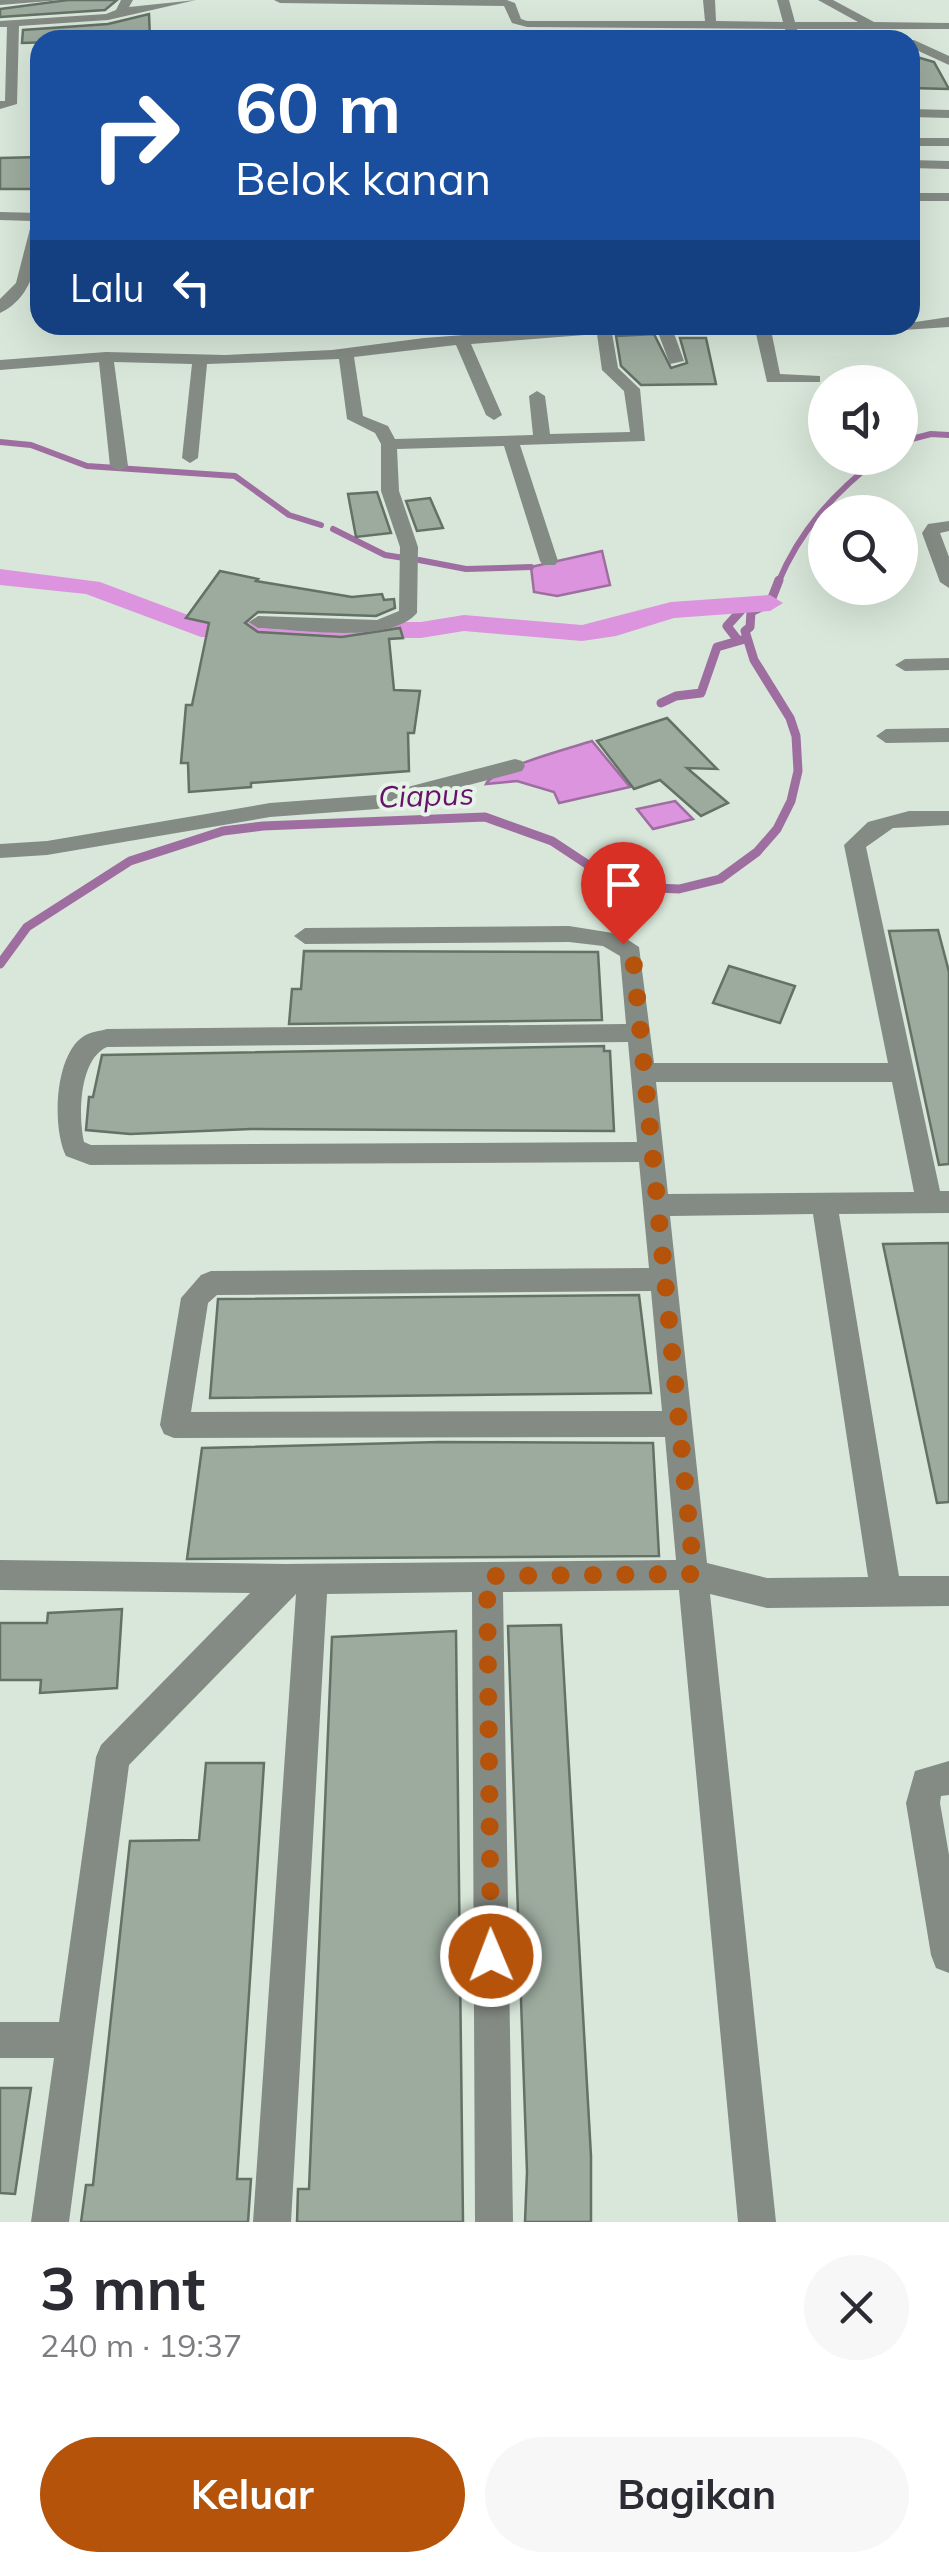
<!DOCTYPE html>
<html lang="id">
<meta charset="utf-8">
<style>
:root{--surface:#fff;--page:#f7f7f7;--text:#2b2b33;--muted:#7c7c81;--accent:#b45309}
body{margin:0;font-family:Mulish,sans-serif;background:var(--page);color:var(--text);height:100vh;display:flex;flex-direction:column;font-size:38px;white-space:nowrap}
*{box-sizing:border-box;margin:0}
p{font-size:32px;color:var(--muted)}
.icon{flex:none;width:55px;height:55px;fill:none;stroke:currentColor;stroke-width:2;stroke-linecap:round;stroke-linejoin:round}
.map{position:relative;height:2222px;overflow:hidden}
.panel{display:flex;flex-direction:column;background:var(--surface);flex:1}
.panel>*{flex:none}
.hud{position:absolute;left:30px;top:30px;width:890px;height:305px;border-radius:30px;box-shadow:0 10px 40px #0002;background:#1a4fa0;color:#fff;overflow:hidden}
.controls{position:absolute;left:808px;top:365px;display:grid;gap:20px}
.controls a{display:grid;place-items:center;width:110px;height:110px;border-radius:50%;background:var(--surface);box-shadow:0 10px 40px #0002;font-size:50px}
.pin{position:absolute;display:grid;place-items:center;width:85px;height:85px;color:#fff;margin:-102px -42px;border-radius:50% 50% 50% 0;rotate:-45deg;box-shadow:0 0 10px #0007}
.pin .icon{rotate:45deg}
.me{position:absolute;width:110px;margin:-55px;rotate:359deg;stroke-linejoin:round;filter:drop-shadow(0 0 8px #0008)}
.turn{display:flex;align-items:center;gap:35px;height:210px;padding:0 40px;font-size:45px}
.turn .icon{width:130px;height:130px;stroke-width:2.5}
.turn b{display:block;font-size:70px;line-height:85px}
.then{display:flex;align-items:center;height:95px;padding:0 40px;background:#0003;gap:20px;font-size:38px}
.round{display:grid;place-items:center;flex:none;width:105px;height:105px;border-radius:52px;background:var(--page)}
.head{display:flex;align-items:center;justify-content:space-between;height:170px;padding:0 40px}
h1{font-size:60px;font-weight:700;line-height:75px}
.button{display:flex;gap:20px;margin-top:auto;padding:20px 40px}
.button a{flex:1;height:115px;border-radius:60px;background:var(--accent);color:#fff;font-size:40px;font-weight:700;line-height:115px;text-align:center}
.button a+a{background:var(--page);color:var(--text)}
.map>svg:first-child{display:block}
</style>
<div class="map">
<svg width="949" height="2222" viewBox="0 0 949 2222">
<rect width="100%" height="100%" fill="#d8e7d9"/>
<g fill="#db94dd" stroke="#9e6ea0" stroke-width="2.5">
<polygon points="602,551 610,585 557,596 534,592 531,567"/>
<path d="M592,741l38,46 -71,16 -5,-11 -37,-11 -31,3c8,-16 84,-36 106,-43z"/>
<polygon points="675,801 693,819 653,829 637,809"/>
</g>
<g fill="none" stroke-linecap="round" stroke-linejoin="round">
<g stroke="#9e6ea0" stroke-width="6">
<polyline points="0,442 31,445 87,466 235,476 289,515 321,525"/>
<polyline points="900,442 931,434 949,435"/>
<polyline points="333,529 385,555 404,558"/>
<polyline points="419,560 466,569 531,567"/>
<path d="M778,583c22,-53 56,-90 101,-125"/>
</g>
<g stroke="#9e6ea0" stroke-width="9">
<polyline points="737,639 727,626 746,605"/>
<polyline points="661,703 676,696 701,693 717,647 745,639"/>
<polyline points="0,964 27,927 130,861 223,831 263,826 485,817 552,841 608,878 633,887 679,889 720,879 757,852 777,829 791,801 798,771 796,736 790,718 754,660 745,631 750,627 751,612 770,603 779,580"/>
</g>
<polygon fill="#db94dd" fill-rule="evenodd" points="0,569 100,582 204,621 308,622 342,628 361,622 421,622 464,615 582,625 671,602 770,595 783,603 770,611 674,618 616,636 582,641 464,631 421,638 365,638 345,645 308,638 201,637 86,594 0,585"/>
</g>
<g fill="#9dab9e" stroke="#647165" stroke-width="2.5">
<polygon points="68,0 117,0 105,10 0,17 0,9"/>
<polygon points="149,14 150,39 22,43 23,30 108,24"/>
<polygon points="910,55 934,62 949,89 910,88"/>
<polygon points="40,157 40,189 0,189 0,158"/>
<polygon points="654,334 671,368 687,363 680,338 706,338 716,384 641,385 621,366 616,336"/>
<polygon points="377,492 391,533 356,537 348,494"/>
<polygon points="430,498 443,528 417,531 406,501"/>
<polygon points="220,571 258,579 256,581 352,597 382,594 384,600 394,599 395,608 376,616 258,612 245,623 258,632 342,637 400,628 403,638 389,639 394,690 420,691 414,733 408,733 409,771 251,783 251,787 189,792 188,763 181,763 186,705 192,705 209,623 186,618"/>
<polygon points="667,718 717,769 687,768 728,803 701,816 660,780 634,789 597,741"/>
<polygon points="938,930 949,972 949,1164 939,1165 889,931"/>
<polygon points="304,951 598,952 602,1020 289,1024 292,989 301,989"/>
<polygon points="729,966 795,986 780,1023 713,1003"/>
<polygon points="604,1046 604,1051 610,1051 614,1131 251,1129 130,1134 86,1130 89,1097 93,1097 102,1055"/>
<polygon points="949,1243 949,1502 937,1503 883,1244"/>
<polygon points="639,1295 651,1393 210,1398 218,1299"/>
<polygon points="439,1442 653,1443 659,1556 187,1559 202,1448"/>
<polygon points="122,1609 117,1688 40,1693 41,1680 0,1680 0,1623 47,1623 48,1613"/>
<polygon points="561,1625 591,2156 591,2222 525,2222 527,2172 508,1626"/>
<polygon points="456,1631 463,2222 297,2222 298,2189 309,2189 332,1637"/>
<polygon points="206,1763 264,1763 237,2179 251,2179 248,2222 81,2222 86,2185 93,2185 130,1841 199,1840"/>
<polygon points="0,2088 31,2088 15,2194 0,2193"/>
</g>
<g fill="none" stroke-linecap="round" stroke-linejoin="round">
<g fill="#848a84" fill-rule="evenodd">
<polygon points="0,0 62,0 0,5"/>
<polygon points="121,0 133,0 129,7 196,0 108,20 19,26 17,104 0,109 0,101 5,101 7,27 0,27 0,21 106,14 116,10"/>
<polygon points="274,0 507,0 515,3 521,19 527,21 705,21 703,0 715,0 716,21 783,22 777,0 789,0 795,22 858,22 818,0 833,0 874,22 949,23 949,29 797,29 800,40 788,40 785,29 527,27 512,23 504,6 280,3"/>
<polygon points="906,40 914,40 949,56 949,65 910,47 910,40"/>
<polygon points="910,109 949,110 949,118 910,117"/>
<rect x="910" y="138" width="39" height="8"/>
<polygon points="910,160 949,161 949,169 910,168"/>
<rect x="910" y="193" width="39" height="8"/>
<path d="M0,212l40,1c0,36 -2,82 -40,100v-14l16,-16 16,-62 -32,-1z"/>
<polygon points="949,317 949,327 903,330 895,325"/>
<path d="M598,325h73l13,36 -14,3 -13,-34 -45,3 6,35 22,21 5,52 -125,4 38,116 -3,4h-12l-3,-4 -36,-115 -107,3 2,42 19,56 -1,66c-28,32 -118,16 -159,15l-9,-6 9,-6 119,4 22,-9 1,-64 -19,-56v-47l-6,-11 -28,-14 -8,-60 -132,5 -9,94 -8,5 -8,-5 10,-94 -78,-2 14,104 -9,5 -9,-5 -11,-104 -99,8v-10l106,-8 119,3 107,-5 92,-12zM597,334l5,36 22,21 6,41 -80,2 -5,-38 -8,-5 -8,5 4,39 -138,4 -7,-13 -25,-10 -9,-59 102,-12 30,70 8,5 8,-5 -31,-71z"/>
<polygon points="754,325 770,325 780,374 820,376 820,382 767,382"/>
<polygon points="949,521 949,531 940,533 949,557 949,588 940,582 922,533 928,524"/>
<polygon points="949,658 949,670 905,671 895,665 905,659"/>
<polygon points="949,728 949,742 886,743 876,736 886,729"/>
<polygon points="515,759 522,761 525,766 522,771 377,809 270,817 47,855 0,858 0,844 47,841 270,803 377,795"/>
<path d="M909,811h40v14l-56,3 -27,19 74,344h9v22l-110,1 60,362h50v30l-182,2 -57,-14 66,628h-38l-59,-632 -176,2 10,630h-38l-3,-630 -145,2 -36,628h-38l43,-628 -167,171 -60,457h-38l23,-164h-54v-36h59l37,-265 5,-12 149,-152 -250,-3v-30l285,4 391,-4 -11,-123 -491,1 -10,-4 -4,-9 21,-127 20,-23 10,-4 438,-3 -10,-106 -549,3 -24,-9c-14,-28 -12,-101 18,-120 6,-4 16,-5 23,-7l519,-5 -6,-68 -17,-10 -34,-4 -264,2 -11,-8 11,-8 264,-2 50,8 20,13 15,116h234l-44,-218 24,-23zM628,1042l9,100 -546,3 -7,-3c-6,-26 -5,-83 23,-95zM656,1082h236l22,110 -246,2zM813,1214l55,363 -101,1 -60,-15 -37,-347zM651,1291l11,120 -471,1 17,-109 9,-8z"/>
<polygon points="949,1761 949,1795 941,1796 940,1803 949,1855 949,1973 936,1968 931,1955 906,1803 915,1771"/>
</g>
</g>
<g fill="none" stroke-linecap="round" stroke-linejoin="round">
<polyline stroke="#b45309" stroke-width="18" stroke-dasharray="0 32.4" points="491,1956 487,1576 694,1574 634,966 631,953 623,944"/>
</g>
<g text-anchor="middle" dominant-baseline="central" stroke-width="8" stroke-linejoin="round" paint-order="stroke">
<g font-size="30" font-style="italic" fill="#68126c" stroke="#e5f4e6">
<text transform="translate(426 795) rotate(-2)">Ciapus</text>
</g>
</g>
</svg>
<div class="controls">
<a><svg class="icon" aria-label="sound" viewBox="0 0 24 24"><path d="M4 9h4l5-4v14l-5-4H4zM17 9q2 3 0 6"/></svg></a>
<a><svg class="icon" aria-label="search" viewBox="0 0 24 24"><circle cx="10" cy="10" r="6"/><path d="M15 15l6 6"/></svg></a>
</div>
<div class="pin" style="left:623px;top:944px;background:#d93025"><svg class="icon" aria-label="arrive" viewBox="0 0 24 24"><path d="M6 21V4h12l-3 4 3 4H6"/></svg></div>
<svg class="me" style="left:491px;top:1956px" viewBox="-20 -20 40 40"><circle r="17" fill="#b45309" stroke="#fff" stroke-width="3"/><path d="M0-11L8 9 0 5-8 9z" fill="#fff"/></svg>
<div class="hud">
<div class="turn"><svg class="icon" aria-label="right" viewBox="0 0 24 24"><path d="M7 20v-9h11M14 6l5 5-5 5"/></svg><div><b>60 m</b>Belok kanan</div></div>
<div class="then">Lalu<svg class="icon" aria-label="left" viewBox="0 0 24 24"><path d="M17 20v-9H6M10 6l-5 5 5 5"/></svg></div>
</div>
</div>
<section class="panel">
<div class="head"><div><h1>3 mnt</h1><p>240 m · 19:37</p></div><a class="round"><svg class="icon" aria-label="close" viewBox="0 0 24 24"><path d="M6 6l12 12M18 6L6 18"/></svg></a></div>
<div class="button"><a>Keluar</a><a>Bagikan</a></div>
</section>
